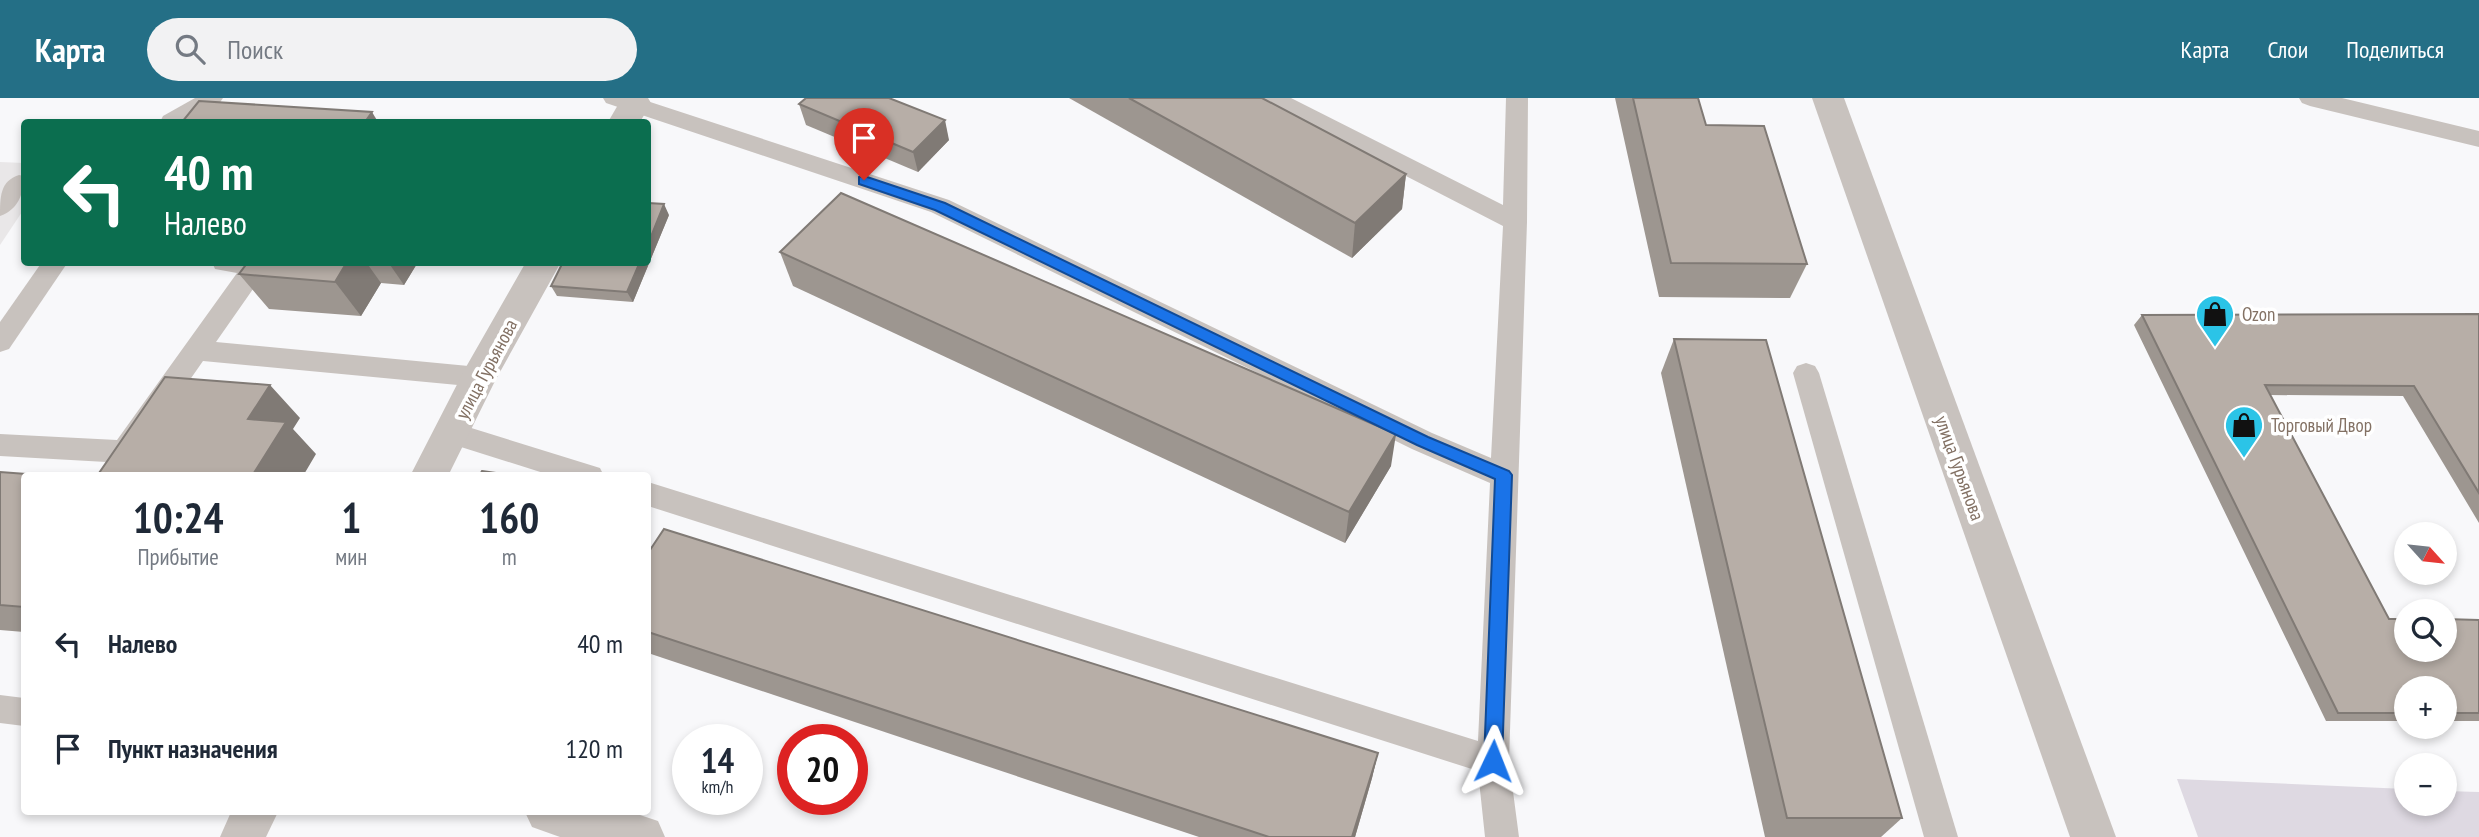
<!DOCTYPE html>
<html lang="ru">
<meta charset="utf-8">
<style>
:root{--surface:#fff;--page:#f2f2f3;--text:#1f2937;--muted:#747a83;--accent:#246f86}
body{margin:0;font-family:"PT Sans Narrow",sans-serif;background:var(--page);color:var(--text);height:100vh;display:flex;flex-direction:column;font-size:26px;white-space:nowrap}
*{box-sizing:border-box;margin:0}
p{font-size:23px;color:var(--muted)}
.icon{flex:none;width:38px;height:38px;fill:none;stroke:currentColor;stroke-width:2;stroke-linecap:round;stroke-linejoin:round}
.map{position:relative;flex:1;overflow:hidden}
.panel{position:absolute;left:21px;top:374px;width:630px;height:343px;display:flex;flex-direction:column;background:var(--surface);border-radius:7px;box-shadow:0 4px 10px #0003}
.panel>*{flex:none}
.guide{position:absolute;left:21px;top:21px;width:630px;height:147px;border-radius:7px;box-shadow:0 4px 10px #0003;background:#0b6e4f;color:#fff;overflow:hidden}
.needle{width:46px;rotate:117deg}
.fabs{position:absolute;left:2394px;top:424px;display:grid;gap:14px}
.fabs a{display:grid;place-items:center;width:63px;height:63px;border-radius:50%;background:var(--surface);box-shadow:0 4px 10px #0003;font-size:35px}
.speed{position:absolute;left:672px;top:626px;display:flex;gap:14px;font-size:35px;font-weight:700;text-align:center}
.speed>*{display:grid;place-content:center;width:91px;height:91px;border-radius:50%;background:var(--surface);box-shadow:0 4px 10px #0003;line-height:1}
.speed small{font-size:18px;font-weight:400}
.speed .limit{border:10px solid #d22;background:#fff;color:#111}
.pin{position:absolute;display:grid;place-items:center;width:60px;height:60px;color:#fff;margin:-72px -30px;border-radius:50% 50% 50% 0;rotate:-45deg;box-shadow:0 0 7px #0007}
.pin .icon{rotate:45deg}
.me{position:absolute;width:77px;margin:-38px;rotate:2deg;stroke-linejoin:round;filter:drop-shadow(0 0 5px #0008)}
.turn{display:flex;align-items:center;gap:24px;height:147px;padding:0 28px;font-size:32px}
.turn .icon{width:91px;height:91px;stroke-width:2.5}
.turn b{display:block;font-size:49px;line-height:60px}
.eta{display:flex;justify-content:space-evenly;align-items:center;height:119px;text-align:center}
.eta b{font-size:42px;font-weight:600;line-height:49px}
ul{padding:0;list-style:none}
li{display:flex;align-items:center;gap:21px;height:105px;padding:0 28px}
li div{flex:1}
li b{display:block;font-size:26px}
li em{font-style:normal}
header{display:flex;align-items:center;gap:42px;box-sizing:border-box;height:98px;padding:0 35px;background:var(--accent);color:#fff}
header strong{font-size:33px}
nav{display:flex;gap:38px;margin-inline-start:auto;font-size:24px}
.search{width:490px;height:63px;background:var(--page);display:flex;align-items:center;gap:18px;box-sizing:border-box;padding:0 24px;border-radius:38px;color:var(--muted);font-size:26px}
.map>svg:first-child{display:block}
</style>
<header>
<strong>Карта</strong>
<div class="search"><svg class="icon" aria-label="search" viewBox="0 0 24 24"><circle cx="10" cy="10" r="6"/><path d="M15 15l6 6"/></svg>Поиск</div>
<nav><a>Карта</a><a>Слои</a><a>Поделиться</a></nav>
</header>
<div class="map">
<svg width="2479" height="739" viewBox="0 0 2479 739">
<rect width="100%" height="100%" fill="#f8f8fa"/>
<polygon fill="#e9e7e8" points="0,64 24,65 24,111 0,147"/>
<polygon fill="#ded9e2" points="2177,681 2406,691 2406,705 2445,705 2445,693 2479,694 2479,739 2198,739"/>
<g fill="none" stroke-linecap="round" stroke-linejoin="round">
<g fill="#c8c2be" fill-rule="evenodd">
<path d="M195,0h28c-13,21 -41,24 -63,24l3,-6z"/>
<polygon points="603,0 638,0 949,102 1432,335 1491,360 1503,128 1264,5 1261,0 1291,0 1503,107 1506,0 1528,0 1527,124 1509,663 1519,739 1485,739 1478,673 648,408 648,384 1478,643 1490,385 1412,351 931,114 606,5"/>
<polygon points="2299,0 2342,0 2479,33 2479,49 2310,8 2302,5"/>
<path d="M19,77l5,1c0,17 -6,34 -24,40 0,-19 0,-35 19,-41z"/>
<polygon points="42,164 68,164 9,251 0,254 0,224"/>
<polygon points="212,164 267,164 269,168 216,244 479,269 488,272 492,279 488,286 479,289 203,263 134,362 124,365 0,358 0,336 117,342 237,175 215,171"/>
<polygon points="1806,265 1815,268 1819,275 1958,739 1924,739 1793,275 1797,268"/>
<polygon points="452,324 600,370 604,378 553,378 442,343 438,335 442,327"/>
<polygon points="0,597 24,600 24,628 0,625"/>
</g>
<g fill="#c8c2be" fill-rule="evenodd">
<polygon points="622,0 648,0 651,5 640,24 608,24"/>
<polygon points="1812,0 1844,0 2116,739 2070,739"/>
<polygon points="526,164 561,164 495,283 448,378 410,378 466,269"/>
<polygon points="231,714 278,714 266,739 220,739"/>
<polygon points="525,714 631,714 658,723 665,739 560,739 532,729"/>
</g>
</g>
<g fill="#9d9690">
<polygon points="1069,0 1262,0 1406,76 1402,111 1352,160"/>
<polygon points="1615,0 1698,0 1706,27 1807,166 1790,200 1659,199"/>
<polygon points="799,6 949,42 918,74 806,27"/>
<polygon points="669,117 633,204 557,198 551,188"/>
<polygon points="780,154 1391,368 1345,445 793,188"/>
<polygon points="248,164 418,164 404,187 381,185 361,218 269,211 239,176"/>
<polygon points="2479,216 2479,425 2403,298 2270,297 2389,521 2479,522 2479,623 2445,623 2445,590 2406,590 2406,623 2326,623 2134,227 2142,217"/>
<polygon points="1674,241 1902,720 1881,739 1765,739 1661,275"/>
<polygon points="0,374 24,378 24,534 0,532"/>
<polygon points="648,455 1378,655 1372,680 1355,739 1199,739 648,555"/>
</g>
<g fill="#807a75">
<polygon points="372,14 378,24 365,24"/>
<polygon points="945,22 949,42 918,74 913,54"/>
<polygon points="1406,76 1402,111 1352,160 1355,125"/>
<polygon points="664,106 669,117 633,204 627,194 640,164 648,164 648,146"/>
<polygon points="347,164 366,164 381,185 361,218 335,184"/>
<polygon points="388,164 418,164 404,187"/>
<polygon points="270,287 300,320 293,331 316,356 303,378 252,378 248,321"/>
<polygon points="1396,336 1391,368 1345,445 1349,414"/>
<polygon points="1378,655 1372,680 1355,739 1352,739"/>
</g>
<g fill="#b7aea7" stroke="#807a75" stroke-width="2">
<polygon points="806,0 889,0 945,22 913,54 799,6"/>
<polygon points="1129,0 1262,0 1406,76 1355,125"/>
<polygon points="1633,0 1698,0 1706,27 1764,28 1807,166 1671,165"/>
<polygon points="199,3 372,14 365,24 182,24"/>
<polygon points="841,95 1396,336 1349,414 780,154"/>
<polygon points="648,105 664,106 648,146"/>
<polygon points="248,164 347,164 335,184 239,176"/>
<polygon points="563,164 640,164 627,194 551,188"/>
<polygon points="2479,216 2479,395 2414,288 2265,287 2389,521 2406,521 2406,551 2445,551 2445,521 2479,522 2479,615 2445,615 2445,590 2406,590 2406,615 2338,615 2142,217"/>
<polygon points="1674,241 1766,242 1902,720 1787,720"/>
<polygon points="165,279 270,287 248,321 286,324 252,378 97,378"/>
<polygon points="482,373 517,378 479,378"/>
<polygon points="0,374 53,378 24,378 24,509 0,507"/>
<polygon points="664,431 1378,655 1352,739 1269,739 648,534 648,455"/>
</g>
<polygon fill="#1a73e8" stroke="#114b97" stroke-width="2" points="864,78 945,105 1428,339 1509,373 1512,377 1502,663 1500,669 1493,672 1487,669 1484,663 1495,381 1417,347 935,112 859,86 859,79"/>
<defs>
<g id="shop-pin" transform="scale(2.0125)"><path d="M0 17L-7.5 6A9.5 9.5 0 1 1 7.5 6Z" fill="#2bc4e7" stroke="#fff"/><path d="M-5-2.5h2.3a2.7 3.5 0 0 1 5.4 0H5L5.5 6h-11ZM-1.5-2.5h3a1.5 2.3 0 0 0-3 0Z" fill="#111"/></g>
</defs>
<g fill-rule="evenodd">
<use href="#shop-pin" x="2215" y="216"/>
<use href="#shop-pin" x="2244" y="327"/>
</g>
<g text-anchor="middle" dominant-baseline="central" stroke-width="7" stroke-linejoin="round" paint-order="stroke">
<g font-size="19" fill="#837164" stroke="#fff" text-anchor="start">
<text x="2242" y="216">Ozon</text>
<text x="2271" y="327">Торговый Двор</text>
</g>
<g font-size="19" fill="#837164" stroke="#fff">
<text transform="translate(486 271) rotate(-62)">улица Гурьянова</text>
<text transform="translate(1960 370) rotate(70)">улица Гурьянова</text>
</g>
</g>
</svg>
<div class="fabs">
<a><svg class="needle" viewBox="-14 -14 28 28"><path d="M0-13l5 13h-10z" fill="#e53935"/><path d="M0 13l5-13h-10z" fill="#747a83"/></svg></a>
<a><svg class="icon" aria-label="search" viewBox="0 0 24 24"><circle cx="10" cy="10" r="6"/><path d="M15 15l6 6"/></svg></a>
<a>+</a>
<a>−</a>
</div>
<div class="speed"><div>14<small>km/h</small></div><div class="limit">20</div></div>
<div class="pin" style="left:864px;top:82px;background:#d93025"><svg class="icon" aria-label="arrive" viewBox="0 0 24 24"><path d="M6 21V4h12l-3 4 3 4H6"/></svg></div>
<svg class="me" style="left:1493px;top:663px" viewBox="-20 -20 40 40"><path d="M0-17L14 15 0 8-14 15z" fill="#1a73e8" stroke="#fff" stroke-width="4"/></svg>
<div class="guide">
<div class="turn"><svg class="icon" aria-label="left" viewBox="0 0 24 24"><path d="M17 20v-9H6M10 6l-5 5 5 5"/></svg><div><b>40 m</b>Налево</div></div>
</div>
<section class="panel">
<div class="eta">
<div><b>10:24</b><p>Прибытие</p></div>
<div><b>1</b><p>мин</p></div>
<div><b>160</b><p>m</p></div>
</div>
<ul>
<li><svg class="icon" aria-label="left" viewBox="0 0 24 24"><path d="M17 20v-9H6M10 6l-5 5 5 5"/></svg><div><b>Налево</b></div><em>40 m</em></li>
<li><svg class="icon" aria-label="arrive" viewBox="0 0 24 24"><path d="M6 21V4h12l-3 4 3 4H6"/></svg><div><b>Пункт назначения</b></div><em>120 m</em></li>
</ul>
</section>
</div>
